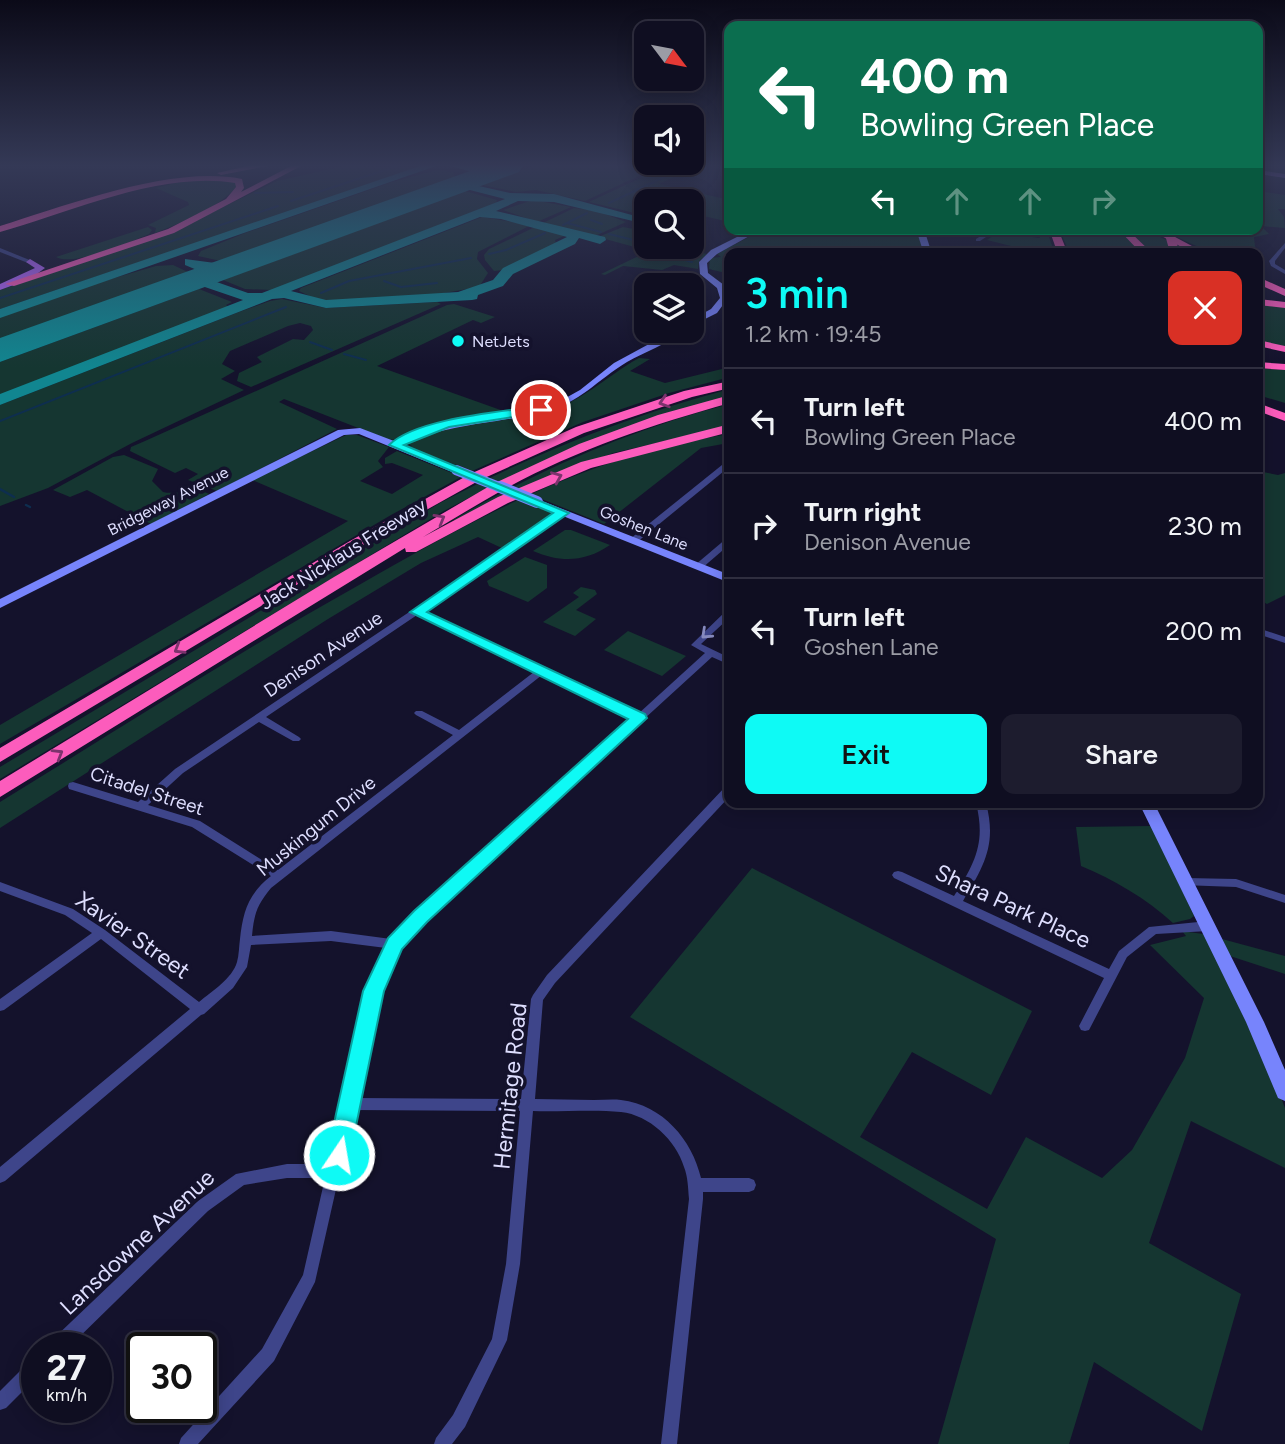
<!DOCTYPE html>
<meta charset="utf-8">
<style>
:root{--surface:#0f0e21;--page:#1d1c2e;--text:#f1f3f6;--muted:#9b9ca5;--line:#2f2e3f;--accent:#0efaf5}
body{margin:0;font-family:Figtree,sans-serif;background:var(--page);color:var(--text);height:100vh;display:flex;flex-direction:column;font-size:26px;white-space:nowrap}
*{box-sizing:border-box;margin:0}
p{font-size:23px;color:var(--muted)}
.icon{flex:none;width:38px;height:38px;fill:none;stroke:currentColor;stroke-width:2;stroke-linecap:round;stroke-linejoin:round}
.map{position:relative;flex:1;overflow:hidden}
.drawer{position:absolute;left:724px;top:248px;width:539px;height:560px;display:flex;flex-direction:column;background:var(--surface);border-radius:14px;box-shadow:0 4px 18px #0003,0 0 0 2px var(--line)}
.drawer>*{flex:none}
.guide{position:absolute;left:724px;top:21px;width:539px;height:214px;border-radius:14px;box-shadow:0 4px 18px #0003,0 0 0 2px var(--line);background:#0b6e4f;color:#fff;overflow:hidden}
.needle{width:46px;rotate:122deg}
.buttons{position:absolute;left:634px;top:21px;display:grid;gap:14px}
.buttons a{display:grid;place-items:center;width:70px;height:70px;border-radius:14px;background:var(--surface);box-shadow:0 4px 18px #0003,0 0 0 2px var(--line);font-size:35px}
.speed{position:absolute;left:21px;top:1332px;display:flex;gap:14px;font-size:35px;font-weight:700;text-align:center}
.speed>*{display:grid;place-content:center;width:91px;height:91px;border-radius:50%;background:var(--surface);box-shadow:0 4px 18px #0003,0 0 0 2px var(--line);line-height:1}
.speed small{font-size:18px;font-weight:400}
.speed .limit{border:4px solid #111;border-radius:10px;background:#fff;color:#111}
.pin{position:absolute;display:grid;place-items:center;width:60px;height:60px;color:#fff;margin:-30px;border:4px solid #fff;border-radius:50%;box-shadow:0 2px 7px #0007}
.me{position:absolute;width:77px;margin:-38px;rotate:12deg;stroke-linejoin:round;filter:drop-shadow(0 0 5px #0008)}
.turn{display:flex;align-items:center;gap:24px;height:147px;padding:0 21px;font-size:32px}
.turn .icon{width:91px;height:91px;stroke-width:2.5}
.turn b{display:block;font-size:49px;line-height:60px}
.lanes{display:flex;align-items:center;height:66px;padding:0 21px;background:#0003;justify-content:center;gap:35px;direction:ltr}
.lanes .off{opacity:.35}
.round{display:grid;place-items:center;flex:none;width:74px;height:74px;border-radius:14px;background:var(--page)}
.head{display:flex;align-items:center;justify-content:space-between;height:119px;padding:0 21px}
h1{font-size:42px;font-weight:600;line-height:52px;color:var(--accent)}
.primary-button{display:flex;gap:14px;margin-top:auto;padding:14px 21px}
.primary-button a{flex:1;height:80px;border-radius:14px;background:var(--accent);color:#111;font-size:28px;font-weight:600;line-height:80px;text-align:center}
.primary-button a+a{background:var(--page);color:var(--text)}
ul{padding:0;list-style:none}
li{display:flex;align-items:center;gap:21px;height:105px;padding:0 21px;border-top:2px solid var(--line)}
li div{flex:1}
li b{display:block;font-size:26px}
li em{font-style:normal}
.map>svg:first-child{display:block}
</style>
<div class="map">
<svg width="1285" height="1444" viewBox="0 0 1285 1444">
<rect width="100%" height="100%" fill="#14122c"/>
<g fill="#153631">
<polygon points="344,166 418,168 0,309 0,290 165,235 277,181"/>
<polygon points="533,166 660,166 585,201 536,190 516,192 482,185"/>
<polygon points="666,166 696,166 659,184 730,200 730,219 725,221 691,213 691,201 646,201 646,213 639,214 589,202"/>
<polygon points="437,170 453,172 455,177 221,261 198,256 201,251 245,233 392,182"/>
<path d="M226,178l13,6c-21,25 -54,37 -84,49l1,-5 -8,-3 41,-20 -1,-3 -32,-14 24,-6z"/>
<polygon points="465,191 497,200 496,203 272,290 245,289 223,280"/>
<polygon points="1258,191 1285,195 1285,209 1278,209 1284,217 1285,228 1261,226 1269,234 1254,237 1255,247 1246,247 1241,254 1214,254 1159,229 1258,229"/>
<polygon points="533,200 571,207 537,222 503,210"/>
<polygon points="574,208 597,211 626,222 595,236 543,223"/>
<polygon points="482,217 531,225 478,252 477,259 488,273 479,287 433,295 333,301 318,300 299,291 301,288"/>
<polygon points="537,226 564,236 555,240 556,244 503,270 494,271 485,260 484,255 489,249"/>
<path d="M148,227l4,3 -3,4c-19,8 -76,33 -93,23z"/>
<polygon points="623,227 644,231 634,236 646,240 646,247 674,247 707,254 699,261 698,269 674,265 662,270 623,266 605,275 601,274 649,251 598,237"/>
<polygon points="764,229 917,229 924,254 730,254 730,274 709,269 710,258 721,257 717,254"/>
<polygon points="1034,229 1046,229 1055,254 1032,254 1031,251 987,240 997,233 1040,238"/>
<polygon points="1059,229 1119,229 1145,254 1070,254"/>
<polygon points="1127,229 1143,229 1196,254 1178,254 1178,249 1170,247 1172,254 1153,254"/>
<polygon points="173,265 188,272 0,339 0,317 97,283 156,266"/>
<polygon points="199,289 232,302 226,305 228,307 0,395 0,362"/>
<polygon points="282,299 326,308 437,302 441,304 251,387 237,381 239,373 262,362 257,357 293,339 304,340 313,330 311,326 300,323 288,326 230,351 222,364 235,371 221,379 244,390 132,443 48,488 0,506 0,405 239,312 270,301"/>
<polygon points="454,304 495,317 481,323 473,320 377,366 509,413 507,414 452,420 399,439 389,440 284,399 279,402 337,429 217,491 188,480 198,474 186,468 175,473 130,451 131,447 145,441 447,305"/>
<polygon points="1258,304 1285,307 1285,347 1258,342"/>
<path d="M639,358l11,1 -20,12 35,12 65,-16v10l-61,16 -86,29 -111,49 -81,44 -391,229v-19l348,-204 -96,-41 94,-45h11l32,12 -11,14 5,6 -23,14 32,13 31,-19 -31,-12 -7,1v-6l12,-7 60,24 10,-6 -59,-22 -1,-2 5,1 -5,-3c42,-24 93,-18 138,-31 39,-11 60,-35 94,-54z"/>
<polygon points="1258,368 1285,370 1285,403 1258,395"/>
<path d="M730,389v7c-103,29 -194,65 -288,116l-442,267v-12l440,-264c93,-49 188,-87 290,-114z"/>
<path d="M730,404v22l-117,27 -41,15 -115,53 -4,-1c87,-51 179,-91 277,-116z"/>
<path d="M730,434v12l-7,-2 -22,4 -97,76 -70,-28 6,10 13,9 -49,34 -26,-12 -57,26 -93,56 -328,209v-26c119,-73 237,-149 359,-217 123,-70 228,-129 371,-151z"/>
<path d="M124,455l34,14 -6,12 11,11c17,4 30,-8 46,2l-58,30 -64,-34 -17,7 -17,-7 60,-33z"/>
<polygon points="1258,471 1278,475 1285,473 1285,595 1267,604 1258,599"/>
<path d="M565,530h6l39,15c-25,17 -49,18 -77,6z"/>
<polygon points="525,557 547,565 547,588 528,602 489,586 487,581"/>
<polygon points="581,587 595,590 597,594 576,610 596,619 575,636 543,622 579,597 573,593"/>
<polygon points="628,631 686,656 662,676 604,650"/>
<path d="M1152,826l42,90 -4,3 -17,4c-26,-24 -60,-44 -92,-57l-5,-39z"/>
<polygon points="752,868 1032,1011 991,1095 912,1052 860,1137 987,1209 1026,1137 1102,1178 1132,1150 1185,1058 1204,998 1150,945 1186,936 1182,931 1203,934 1207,939 1265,1057 1285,1108 1285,1168 1191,1121 1149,1243 1241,1294 1202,1431 1094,1362 1069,1444 938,1444 996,1239 630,1017"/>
<polygon points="1222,939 1285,956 1285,974 1230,956"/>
</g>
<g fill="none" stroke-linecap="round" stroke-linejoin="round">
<g stroke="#0e2e4f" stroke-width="2">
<polyline points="255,193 293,192"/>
<polyline points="291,201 397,166"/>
<polyline points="609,203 688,166"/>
<polyline points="591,220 602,224"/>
<polyline points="567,223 601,232"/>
<polyline points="563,225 587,213"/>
<polyline points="609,234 646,243"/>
<polyline points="661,247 684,255 685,260 692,262"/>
<polyline points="489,254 506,250 545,233"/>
<polyline points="384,281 401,287 437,283"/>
<polyline points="321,293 349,281 471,258"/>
<polyline points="0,298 278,206"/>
<polyline points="310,342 332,350"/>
<polyline points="344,354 366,360"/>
<polyline points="0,421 286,307"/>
</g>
<g stroke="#0e2e4f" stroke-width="2.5">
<polyline points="0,489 14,497"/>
<polyline points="26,505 30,507"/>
</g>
<g fill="#118690" fill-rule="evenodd">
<polygon points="420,166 436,166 0,318 0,309"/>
<polygon points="450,166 508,166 510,168 480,174"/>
<path d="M470,184l40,9 44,1 89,24 -6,4 -83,-20 -36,-1 -22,10 109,26 1,3 -6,4 -21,-6 -4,6 -62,30 -10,12 -25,9 -1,4 -5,1 -146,8 -42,-10 -12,1 -272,106v-11l243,-94 -44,-15 -2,-15 -12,-5v-6l30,4 34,-4v6l-38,5v10l37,13h14l243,-94 -39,-10 -2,-2zM480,217l21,2 66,18 -64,31 -10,12 -35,12 -132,8 -35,-9z"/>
</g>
<polygon fill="#118690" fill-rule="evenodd" points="484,166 523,166 519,172 0,362 0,338"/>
<g fill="#3e458a" fill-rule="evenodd">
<polygon points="730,171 730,174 723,176 721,175"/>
<polygon points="992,229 998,229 980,241 976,241 976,239"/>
<polygon points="1285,243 1285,248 1275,261 1275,264 1285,270 1285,274 1271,266 1269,261"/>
<polygon points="0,248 32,261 33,262 28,263 0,252"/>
<polygon points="722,465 728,465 729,467 636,543 630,543 630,539"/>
<path d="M560,511h6l1,2 -144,98 215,103 67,-61 -14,-8 36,-35 3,-1v8l-29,27 29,14v7l-18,-8 -287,262 -26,28 -20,44 -23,107 165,1 10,-100 2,-4 14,-20 179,-189 4,-1v11l-175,187 -12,17 -8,99c19,0 39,1 59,1 9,0 19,-1 27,0 42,5 71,40 80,78h48l5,2 2,5 -2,5 -5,2h-46v7l-26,245h-16l28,-245c-1,-11 -1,-22 -5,-32 -8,-27 -35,-52 -63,-55 -27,-3 -60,0 -88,-1l-13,153 -13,76 -42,87 -13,17h-18l2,-6 17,-23 39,-76 14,-75 14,-153 -167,-1 -12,58 1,3 -3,5 -24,106 -41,79 -76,83h-19l2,-6 81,-89 41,-74 22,-97h-38l-43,7 -36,26 -140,137h-20l2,-6 148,-141 38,-27 51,-10h41l39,-173 19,-43 -55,-7 -80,4 -4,22 -14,21 -29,26 -3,1 -196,166 -5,2v-16l190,-158 -89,-70 -97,71 -4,1v-12l92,-66 -27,-18 -65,-24v-9l73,27 32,21 94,72c13,-11 33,-23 38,-40 2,-7 2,-16 3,-23 3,-27 8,-45 31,-63l-79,-49 -123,-38 -1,-3 1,-3 4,-1 65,20 37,-33zM417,615l117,57 -75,58 -37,-19h-6l-2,2 2,2 37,20 -175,135 -78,-49 -52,-16 35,-32 76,-51 34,19h6l2,-2 -2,-2 -33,-20zM542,675l91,44 -216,194 -26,26 -60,-8 -79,5c2,-22 5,-31 19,-48z"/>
<polygon points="727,538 730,538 730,544 701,569 695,569 695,565"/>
<polygon points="1258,628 1285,637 1285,643 1258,634"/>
<path d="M976,803h10c11,42 -2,63 -23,98l146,68 10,-18 30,-24 59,-6 4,2 2,3 -2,3 -4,2 -52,3 -29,23 -38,73 -4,1 -4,-1 -2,-4 25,-48 -210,-100 -2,-3 2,-3 4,-1 4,1 52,24c21,-33 32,-53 22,-93z"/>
<polygon points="1186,878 1236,879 1285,895 1285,903 1236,887 1182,885 1180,882 1182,879"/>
<polygon points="37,1358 37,1377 6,1408 0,1410 0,1391 31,1360"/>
</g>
<g fill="#7784fc" fill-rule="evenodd">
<polygon points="753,229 762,229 717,254 707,263 708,273 724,285 728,298 717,313 691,326 691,320 711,309 720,298 717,288 700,274 699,262 711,250"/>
<polygon points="916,229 924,229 932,254 924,254"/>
<path d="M673,331h10c-16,13 -38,21 -56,31 -30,18 -47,41 -83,50 -47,12 -96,11 -141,33l57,23v4h-8l-93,-38 -15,1 -344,173v-9l338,-169 22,-2 34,13 42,-16 86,-14 40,-11 18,-10 34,-27z"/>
<polygon points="537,499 730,575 730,583 533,504 533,500"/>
<polygon points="1139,803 1154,803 1264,1022 1285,1070 1285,1101 1278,1098 1246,1022"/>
</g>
<g fill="#b367fc" fill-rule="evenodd">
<polygon points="1258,170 1285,174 1285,178 1258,174"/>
<polygon points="30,259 45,268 30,279 0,290 0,284 35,268 26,262"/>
</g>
<g fill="#fc5cbc" fill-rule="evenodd">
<polygon points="248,166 267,166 221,175 217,173"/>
<path d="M291,166h10l-127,67 -160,53 -9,-2 163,-55 58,-30 10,-12 -1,-4c-75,-12 -163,29 -235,49v-6c69,-21 171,-61 242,-47l2,9 -3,4z"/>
<polygon points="1049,229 1058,229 1068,254 1058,254"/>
<polygon points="1118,229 1127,229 1153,254 1142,254"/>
<polygon points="1149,229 1160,229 1207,254 1194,254"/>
<polygon points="1258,277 1285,289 1285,296 1258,284"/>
<polygon points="1258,299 1285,302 1285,308 1258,305"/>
<polygon points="1258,340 1285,346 1285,352 1258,346"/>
<polygon points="1258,362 1285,364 1285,370 1258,368"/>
<polygon points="730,381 730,388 692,397 584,433 480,480 360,547 0,762 0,748 350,541 470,474 576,427 684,391"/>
<path d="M730,395v8c-79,22 -157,48 -229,88 -27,15 -52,31 -78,46l75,-40 83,-35 149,-38v8l-139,36 -83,35 -92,49h-10l-1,-4 -405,249v-16l334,-204 159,-93 86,-40 79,-29z"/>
<polygon points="1258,403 1285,413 1285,421 1258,411"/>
</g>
<polyline stroke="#7784fc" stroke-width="10" points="456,470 504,489"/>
<polyline stroke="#7784fc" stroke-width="12" points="500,487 537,502"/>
<polyline stroke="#fc5cbc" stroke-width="9" points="1168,229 1174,250"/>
</g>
<defs><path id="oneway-chevron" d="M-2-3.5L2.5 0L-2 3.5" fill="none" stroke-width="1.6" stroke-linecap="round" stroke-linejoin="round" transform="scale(1.75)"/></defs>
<g stroke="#7c336d">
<use href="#oneway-chevron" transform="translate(664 402) rotate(162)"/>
<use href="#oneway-chevron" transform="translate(557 477) rotate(-23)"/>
<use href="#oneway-chevron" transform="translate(440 519) rotate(-30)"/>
<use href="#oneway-chevron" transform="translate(179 649) rotate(149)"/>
<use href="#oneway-chevron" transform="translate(58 754) rotate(-31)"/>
</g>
<use stroke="#868abe" href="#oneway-chevron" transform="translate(706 634) rotate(137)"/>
<linearGradient id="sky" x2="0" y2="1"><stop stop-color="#0b0a18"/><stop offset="0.45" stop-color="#343956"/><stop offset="1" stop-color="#343956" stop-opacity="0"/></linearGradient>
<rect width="1285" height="368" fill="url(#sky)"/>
<path fill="#0efaf5" stroke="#09a29f" stroke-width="2" d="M541,406l5,4 -1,2 -96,15 -45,18 165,68 -142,99 218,102 2,4 -220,204 -25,27 -18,42 -34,164 -3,8 -8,3 -8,-3 -4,-8 36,-164 25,-53 26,-27 214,-192 -218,-107 143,-99 -164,-68c28,-27 112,-33 152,-39z"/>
<circle fill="#0efaf5" stroke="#14122c" stroke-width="2.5" cx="458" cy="341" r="7"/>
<g text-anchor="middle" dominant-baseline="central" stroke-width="7" stroke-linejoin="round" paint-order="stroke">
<g font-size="16" fill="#dedefe" stroke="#14122c" text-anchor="start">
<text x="472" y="341">NetJets</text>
</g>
<g font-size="16" fill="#dedefe" stroke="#14122c">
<text transform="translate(168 501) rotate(-27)">Bridgeway Avenue</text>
<text transform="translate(644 528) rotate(22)">Goshen Lane</text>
</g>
<g font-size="19" fill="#dedefe" stroke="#14122c">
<text transform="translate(343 554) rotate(-32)">Jack Nicklaus Freeway</text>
<text transform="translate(323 654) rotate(-34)">Denison Avenue</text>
<text transform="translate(147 791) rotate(18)">Citadel Street</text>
<text transform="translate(316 826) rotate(-39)">Muskingum Drive</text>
</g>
<g font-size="23" fill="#dedefe" stroke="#14122c">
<text transform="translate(1013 906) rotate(25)">Shara Park Place</text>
<text transform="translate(133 935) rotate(35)">Xavier Street</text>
<text transform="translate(510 1086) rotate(-84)">Hermitage Road</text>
<text transform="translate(137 1242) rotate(-43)">Lansdowne Avenue</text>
</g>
</g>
</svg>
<div class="buttons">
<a><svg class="needle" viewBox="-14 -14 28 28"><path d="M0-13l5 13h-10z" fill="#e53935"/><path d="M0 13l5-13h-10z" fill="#9b9ca5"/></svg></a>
<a><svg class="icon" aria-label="sound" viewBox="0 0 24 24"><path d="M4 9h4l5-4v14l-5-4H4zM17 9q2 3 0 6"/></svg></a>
<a><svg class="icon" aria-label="search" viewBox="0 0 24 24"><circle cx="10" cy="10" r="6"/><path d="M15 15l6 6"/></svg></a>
<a><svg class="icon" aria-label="layers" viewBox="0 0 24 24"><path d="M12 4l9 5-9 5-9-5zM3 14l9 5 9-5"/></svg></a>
</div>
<div class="speed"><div>27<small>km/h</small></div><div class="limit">30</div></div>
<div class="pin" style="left:541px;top:410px;background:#d93025"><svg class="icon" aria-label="arrive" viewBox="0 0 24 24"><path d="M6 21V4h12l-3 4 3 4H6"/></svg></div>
<svg class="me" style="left:339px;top:1155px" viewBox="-20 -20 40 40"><circle r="17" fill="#0efaf5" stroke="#fff" stroke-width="3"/><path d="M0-11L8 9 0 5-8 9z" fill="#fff"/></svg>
<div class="guide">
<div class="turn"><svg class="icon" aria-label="left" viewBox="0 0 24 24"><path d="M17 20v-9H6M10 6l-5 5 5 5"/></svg><div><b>400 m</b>Bowling Green Place</div></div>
<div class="lanes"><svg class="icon" aria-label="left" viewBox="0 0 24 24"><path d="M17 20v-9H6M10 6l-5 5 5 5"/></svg><svg class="icon off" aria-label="ahead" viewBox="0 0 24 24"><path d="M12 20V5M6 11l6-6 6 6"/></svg><svg class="icon off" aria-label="ahead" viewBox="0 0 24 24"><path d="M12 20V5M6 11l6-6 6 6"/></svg><svg class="icon off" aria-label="right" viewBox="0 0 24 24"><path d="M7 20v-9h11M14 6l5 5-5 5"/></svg></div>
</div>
<section class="drawer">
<div class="head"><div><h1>3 min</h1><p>1.2 km · 19:45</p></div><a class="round" style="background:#d93025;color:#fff"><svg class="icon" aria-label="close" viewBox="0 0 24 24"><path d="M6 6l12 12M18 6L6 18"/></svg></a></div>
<ul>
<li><svg class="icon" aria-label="left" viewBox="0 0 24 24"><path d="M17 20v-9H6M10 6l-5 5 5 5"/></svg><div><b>Turn left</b><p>Bowling Green Place</p></div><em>400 m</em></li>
<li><svg class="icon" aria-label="right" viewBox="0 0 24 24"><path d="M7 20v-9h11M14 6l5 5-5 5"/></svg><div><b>Turn right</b><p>Denison Avenue</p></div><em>230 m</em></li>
<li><svg class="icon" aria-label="left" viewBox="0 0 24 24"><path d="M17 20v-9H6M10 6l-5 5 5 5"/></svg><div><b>Turn left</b><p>Goshen Lane</p></div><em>200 m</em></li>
</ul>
<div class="primary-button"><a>Exit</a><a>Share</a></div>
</section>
</div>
